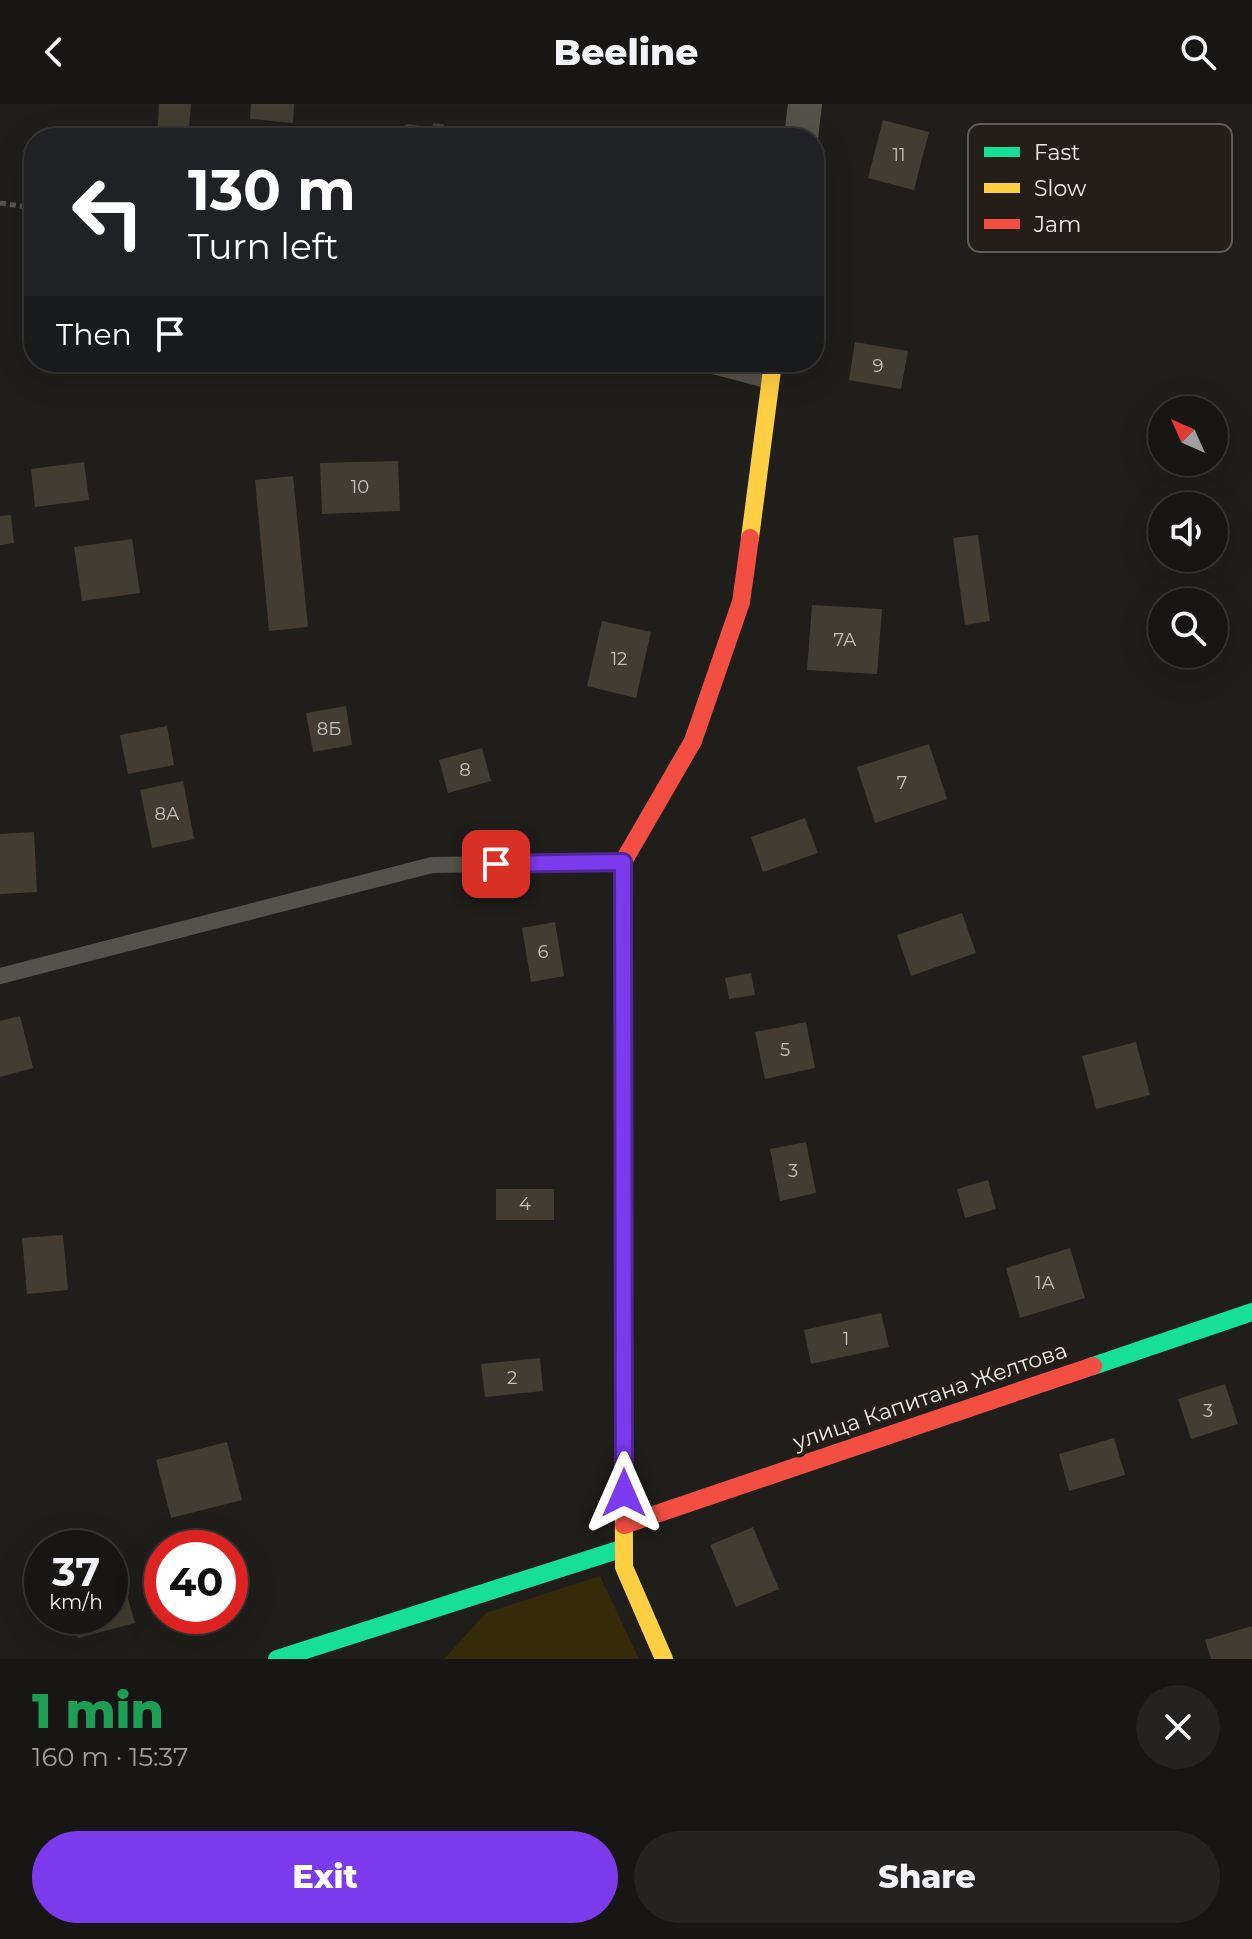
<!DOCTYPE html>
<meta charset="utf-8">
<style>
:root{--surface:#181614;--page:#252322;--text:#f1f3f6;--muted:#9f9fa0;--line:#363534;--accent:#7c3aed}
body{margin:0;font-family:Montserrat,sans-serif;background:var(--page);color:var(--text);height:100vh;display:flex;flex-direction:column;font-size:30px;white-space:nowrap}
*{box-sizing:border-box;margin:0}
p{font-size:26px;color:var(--muted)}
.icon{flex:none;width:44px;height:44px;fill:none;stroke:currentColor;stroke-width:2;stroke-linecap:round;stroke-linejoin:round}
.map{position:relative;height:1555px;overflow:hidden}
.side{display:flex;flex-direction:column;background:var(--surface);flex:1}
.side>*{flex:none}
.hud{position:absolute;left:24px;top:24px;width:800px;height:244px;border-radius:32px;box-shadow:0 8px 32px #0002,0 0 0 2px var(--line);background:#202124;color:#fff;overflow:hidden}
.needle{width:52px;rotate:315deg}
.tools{position:absolute;left:1148px;top:292px;display:grid;gap:16px}
.tools a{display:grid;place-items:center;width:80px;height:80px;border-radius:50%;background:var(--surface);box-shadow:0 8px 32px #0002,0 0 0 2px var(--line);font-size:40px}
.speed{position:absolute;left:24px;top:1426px;display:flex;gap:16px;font-size:40px;font-weight:700;text-align:center}
.speed>*{display:grid;place-content:center;width:104px;height:104px;border-radius:50%;background:var(--surface);box-shadow:0 8px 32px #0002,0 0 0 2px var(--line);line-height:1}
.speed small{font-size:20px;font-weight:400}
.speed .limit{border:12px solid #d22;background:#fff;color:#111}
.pin{position:absolute;display:grid;place-items:center;width:68px;height:68px;color:#fff;margin:-34px;border-radius:16px;box-shadow:0 4px 12px #0006}
.me{position:absolute;width:88px;margin:-44px;rotate:0deg;stroke-linejoin:round;filter:drop-shadow(0 0 6px #0008)}
.turn{display:flex;align-items:center;gap:28px;height:168px;padding:0 32px;font-size:36px}
.turn .icon{width:104px;height:104px;stroke-width:2.5}
.turn b{display:block;font-size:56px;line-height:68px}
.then{display:flex;align-items:center;height:76px;padding:0 32px;background:#0003;gap:16px;font-size:30px}
.round{display:grid;place-items:center;flex:none;width:84px;height:84px;border-radius:42px;background:var(--page)}
.head{display:flex;align-items:center;justify-content:space-between;height:136px;padding:0 32px}
h1{font-size:48px;font-weight:800;line-height:60px;color:#1e9e55}
.cta{display:flex;gap:16px;margin-top:auto;padding:16px 32px}
.cta a{flex:1;height:92px;border-radius:48px;background:var(--accent);color:#fff;font-size:32px;font-weight:800;line-height:92px;text-align:center}
.cta a+a{background:var(--page);color:var(--text)}
header{display:flex;justify-content:space-between;align-items:center;height:104px;padding:0 32px;background:var(--surface);font-size:36px;font-weight:800}
.map>svg:first-child{display:block}
</style>
<header><svg class="icon" aria-label="back" viewBox="0 0 24 24"><path d="M15 5l-7 7 7 7"/></svg>Beeline<svg class="icon" aria-label="search" viewBox="0 0 24 24"><circle cx="10" cy="10" r="6"/><path d="M15 15l6 6"/></svg></header>
<div class="map">
<svg width="1252" height="1555" viewBox="0 0 1252 1555">
<rect width="100%" height="100%" fill="#201e1a"/>
<polygon fill="#362b09" points="600,1472 639,1555 444,1555 486,1509"/>
<g fill="#423d30">
<polygon points="159,0 191,0 188,34 157,34"/>
<polygon points="251,0 294,0 293,19 250,15"/>
<polygon points="883,16 929,28 914,86 868,74"/>
<polygon points="433,19 444,20 442,34 394,34 395,26 408,20 432,24"/>
<polygon points="855,238 908,247 901,285 849,276"/>
<polygon points="398,357 400,407 322,410 320,359"/>
<polygon points="84,358 89,396 35,403 31,365"/>
<polygon points="293,372 308,523 269,527 255,376"/>
<polygon points="11,411 14,439 0,441 0,412"/>
<polygon points="978,431 990,517 965,521 953,434"/>
<polygon points="132,435 140,489 82,497 74,443"/>
<polygon points="812,501 882,505 877,570 807,566"/>
<polygon points="602,517 651,528 636,594 587,582"/>
<polygon points="346,602 352,641 313,648 306,609"/>
<polygon points="167,622 174,661 128,670 120,631"/>
<polygon points="929,640 947,695 875,719 857,663"/>
<polygon points="482,644 491,677 448,689 439,656"/>
<polygon points="183,677 194,735 152,744 140,686"/>
<polygon points="805,714 818,749 763,768 751,733"/>
<polygon points="34,728 37,788 0,790 0,730"/>
<polygon points="962,809 976,849 911,872 897,831"/>
<polygon points="555,818 564,872 531,878 522,824"/>
<polygon points="751,869 755,891 729,895 725,874"/>
<polygon points="20,912 33,964 0,973 0,917"/>
<polygon points="806,918 815,964 765,975 755,928"/>
<polygon points="1136,938 1150,991 1096,1005 1082,952"/>
<polygon points="806,1038 816,1089 780,1097 770,1045"/>
<polygon points="988,1076 996,1105 965,1114 957,1085"/>
<rect x="496" y="1085" width="58" height="31"/>
<polygon points="63,1131 68,1186 27,1190 22,1134"/>
<polygon points="1070,1144 1085,1194 1020,1214 1006,1164"/>
<polygon points="881,1209 889,1243 811,1260 804,1226"/>
<polygon points="540,1254 543,1287 485,1293 481,1260"/>
<polygon points="1225,1280 1238,1320 1191,1335 1178,1295"/>
<polygon points="1114,1334 1125,1371 1069,1387 1059,1350"/>
<polygon points="227,1338 242,1396 171,1414 156,1356"/>
<polygon points="753,1423 779,1485 736,1503 710,1441"/>
<polygon points="115,1450 135,1519 78,1534 72,1512 110,1512 110,1451"/>
<polygon points="1252,1522 1252,1555 1211,1555 1205,1536"/>
</g>
<g fill="none" stroke-linecap="round" stroke-linejoin="round">
<polyline stroke="#56544e" stroke-width="5" stroke-dasharray="6 4" stroke-linecap="butt" points="0,99 34,104"/>
<g stroke="#55524a" stroke-width="16">
<polyline points="698,258 770,277"/>
<polyline points="0,872 432,761 621,758"/>
</g>
<polyline stroke="#55524a" stroke-width="34" points="801,34 805,0"/>
<g stroke="#16e098" stroke-width="18">
<polyline points="1093,1262 1252,1208"/>
<polyline points="277,1555 624,1444"/>
</g>
<g stroke="#ffcf43" stroke-width="18">
<polyline points="750,434 773,258"/>
<polyline points="623,904 624,1463 664,1555"/>
</g>
<g stroke="#f24e42" stroke-width="18">
<polyline points="623,904 623,758 693,637 741,498 750,434"/>
<polyline points="624,1421 1093,1262"/>
</g>
</g>
<g fill="none" stroke-linecap="round" stroke-linejoin="round">
<g stroke="#51269a" stroke-width="20">
<polyline id="route" points="496,760 623,758 624,1389"/>
</g>
<use href="#route" stroke="#7c3aed" stroke-width="14"/>
</g>
<g text-anchor="middle" dominant-baseline="central" stroke-width="8" stroke-linejoin="round" paint-order="stroke">
<g font-size="18" fill="#c5c2bb">
<text x="899" y="51">11</text>
<text x="878" y="262">9</text>
<text x="360" y="383">10</text>
<text x="845" y="536">7А</text>
<text x="619" y="555">12</text>
<text x="329" y="625">8Б</text>
<text x="465" y="666">8</text>
<text x="902" y="679">7</text>
<text x="167" y="710">8А</text>
<text x="543" y="848">6</text>
<text x="785" y="946">5</text>
<text x="793" y="1067">3</text>
<text x="525" y="1100">4</text>
<text x="1045" y="1179">1А</text>
<text x="846" y="1235">1</text>
<text x="512" y="1274">2</text>
<text x="1208" y="1307">3</text>
</g>
<g font-size="22" fill="#f1eee9" stroke="#231f17">
<text transform="translate(930 1292) rotate(-19)">улица Капитана Желтова</text>
</g>
</g>
<rect x="968" y="20" width="264" height="128" rx="12" fill="#231f17" stroke="#615d56" stroke-width="2"/>
<rect x="984" y="43" width="36" height="10" fill="#16e098"/>
<rect x="984" y="79" width="36" height="10" fill="#ffcf43"/>
<rect x="984" y="115" width="36" height="10" fill="#f24e42"/>
<g font-size="22" fill="#f1eee9">
<text x="1034" y="56">Fast</text>
<text x="1034" y="92">Slow</text>
<text x="1034" y="128">Jam</text>
</g>
</svg>
<div class="tools">
<a><svg class="needle" viewBox="-14 -14 28 28"><path d="M0-13l5 13h-10z" fill="#e53935"/><path d="M0 13l5-13h-10z" fill="#9f9fa0"/></svg></a>
<a><svg class="icon" aria-label="sound" viewBox="0 0 24 24"><path d="M4 9h4l5-4v14l-5-4H4zM17 9q2 3 0 6"/></svg></a>
<a><svg class="icon" aria-label="search" viewBox="0 0 24 24"><circle cx="10" cy="10" r="6"/><path d="M15 15l6 6"/></svg></a>
</div>
<div class="speed"><div>37<small>km/h</small></div><div class="limit">40</div></div>
<div class="pin" style="left:496px;top:760px;background:#d93025"><svg class="icon" aria-label="arrive" viewBox="0 0 24 24"><path d="M6 21V4h12l-3 4 3 4H6"/></svg></div>
<svg class="me" style="left:624px;top:1389px" viewBox="-20 -20 40 40"><path d="M0-17L14 15 0 8-14 15z" fill="#7c3aed" stroke="#fff" stroke-width="4"/></svg>
<div class="hud">
<div class="turn"><svg class="icon" aria-label="left" viewBox="0 0 24 24"><path d="M17 20v-9H6M10 6l-5 5 5 5"/></svg><div><b>130 m</b>Turn left</div></div>
<div class="then">Then<svg class="icon" aria-label="arrive" viewBox="0 0 24 24"><path d="M6 21V4h12l-3 4 3 4H6"/></svg></div>
</div>
</div>
<section class="side">
<div class="head"><div><h1>1 min</h1><p>160 m · 15:37</p></div><a class="round"><svg class="icon" aria-label="close" viewBox="0 0 24 24"><path d="M6 6l12 12M18 6L6 18"/></svg></a></div>
<div class="cta"><a>Exit</a><a>Share</a></div>
</section>
